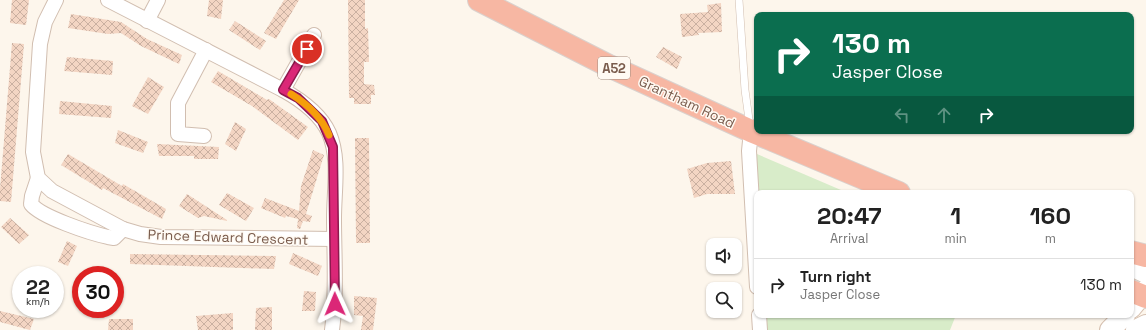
<!DOCTYPE html>
<style>
:root{--surface:#fff;--page:#f2f2f2;--text:#222;--muted:#767676;--line:#e0e0e0}
body{margin:0;font-family:"Space Grotesk",sans-serif;background:var(--page);color:var(--text);height:100vh;display:flex;flex-direction:column;font-size:15px;white-space:nowrap}
*{box-sizing:border-box;margin:0}
p{font-size:13px;color:var(--muted)}
.icon{flex:none;width:22px;height:22px;fill:none;stroke:currentColor;stroke-width:2;stroke-linecap:round;stroke-linejoin:round}
.map{position:relative;flex:1;overflow:hidden}
.drawer{position:absolute;left:754px;top:190px;width:380px;height:128px;display:flex;flex-direction:column;background:var(--surface);border-radius:8px;box-shadow:0 1px 3px #0004}
.drawer>*{flex:none}
.banner{position:absolute;left:754px;top:12px;width:380px;height:122px;border-radius:8px;box-shadow:0 1px 3px #0004;background:#0b6e4f;color:#fff;overflow:hidden}
.buttons{position:absolute;left:706px;top:238px;display:grid;gap:8px}
.buttons a{display:grid;place-items:center;width:36px;height:36px;border-radius:8px;background:var(--surface);box-shadow:0 1px 3px #0004;font-size:20px}
.speed{position:absolute;left:12px;top:266px;display:flex;gap:8px;font-size:20px;font-weight:700;text-align:center}
.speed>*{display:grid;place-content:center;width:52px;height:52px;border-radius:50%;background:var(--surface);box-shadow:0 1px 3px #0004;line-height:1}
.speed small{font-size:10px;font-weight:400}
.speed .limit{border:6px solid #d22;background:#fff;color:#111}
.pin{position:absolute;display:grid;place-items:center;width:34px;height:34px;color:#fff;margin:-17px;border:2px solid #fff;border-radius:50%;box-shadow:0 1px 4px #0007}
.me{position:absolute;width:44px;margin:-22px;rotate:359deg;stroke-linejoin:round;filter:drop-shadow(0 0 3px #0008)}
.turn{display:flex;align-items:center;gap:14px;height:84px;padding:0 12px;font-size:18px}
.turn .icon{width:52px;height:52px;stroke-width:2.5}
.turn b{display:block;font-size:28px;line-height:34px}
.lanes{display:flex;align-items:center;height:38px;padding:0 12px;background:#0003;justify-content:center;gap:20px;direction:ltr}
.lanes .off{opacity:.35}
.eta{display:flex;justify-content:space-evenly;align-items:center;height:68px;text-align:center}
.eta b{font-size:24px;font-weight:700;line-height:28px}
ul{padding:0;list-style:none}
li{display:flex;align-items:center;gap:12px;height:52px;padding:0 12px;border-top:1px solid var(--line)}
li div{flex:1}
li b{display:block;font-size:15px}
li em{font-style:normal}
.map>svg:first-child{display:block}
</style>
<div class="map">
<svg width="1146" height="330" viewBox="0 0 1146 330">
<defs>
<pattern id="building-cross-hatch" width="8" height="8" patternUnits="userSpaceOnUse"><rect width="8" height="8" fill="#f3d5c3"/><path d="M0 0l8 8M0 8l8-8" fill="none" stroke="#cab0a1"/></pattern>
</defs>
<rect width="100%" height="100%" fill="#fdf6ec"/>
<g fill="#d8ecc9">
<polygon points="757,154 848,193 757,193 753,167"/>
<polygon points="765,315 956,315 950,330 766,330"/>
</g>
<g fill="url(#building-cross-hatch)">
<polygon points="12,0 29,0 26,25 10,23"/>
<polygon points="209,0 223,0 221,19 207,16"/>
<polygon points="284,0 299,0 276,39 264,33"/>
<polygon points="348,0 365,0 365,29 368,28 369,62 364,62 364,84 374,85 375,95 371,95 371,104 354,104 354,98 349,98"/>
<polygon points="721,3 722,32 698,33 699,35 682,37 680,14 708,12 707,5"/>
<polygon points="71,14 121,22 147,39 182,55 179,64 141,46 121,33 108,34 68,28"/>
<polygon points="235,21 266,41 260,50 229,30"/>
<polygon points="12,43 24,44 11,202 0,201 0,189"/>
<polygon points="663,47 682,57 677,69 656,57"/>
<polygon points="67,57 113,61 112,75 64,71"/>
<polygon points="218,71 267,100 269,99 308,127 298,140 252,106 211,82"/>
<polygon points="148,77 164,87 148,114 132,106"/>
<polygon points="60,101 112,106 111,118 59,114"/>
<polygon points="235,122 246,129 236,151 225,144"/>
<polygon points="118,130 148,142 143,153 115,143"/>
<polygon points="355,138 369,138 370,243 356,243"/>
<polygon points="157,144 219,147 218,159 194,159 194,156 159,156"/>
<polygon points="313,150 324,155 306,214 312,216 310,222 303,221 300,229 297,228 298,219 286,216 285,218 261,208 265,198 299,211 301,186"/>
<polygon points="68,154 122,186 123,184 166,209 162,219 103,188 102,190 61,165"/>
<polygon points="731,161 735,194 707,194 694,198 687,169 707,163"/>
<polygon points="227,193 254,208 246,221 219,205"/>
<polygon points="187,194 227,220 227,221 204,216 198,218 179,206"/>
<polygon points="10,218 29,235 19,244 1,227"/>
<polygon points="67,241 77,246 68,266 58,262"/>
<polygon points="293,253 322,266 318,276 289,264"/>
<polygon points="130,254 276,256 274,269 130,264"/>
<polygon points="304,291 316,292 315,311 302,311"/>
<polygon points="354,296 377,298 373,330 361,330 363,316 354,315"/>
<polygon points="272,307 272,330 255,330 256,308"/>
<polygon points="0,311 34,319 30,330 0,322"/>
<polygon points="233,313 233,330 198,330 196,316"/>
<polygon points="109,319 133,319 133,330 108,330"/>
</g>
<g fill="none" stroke-linecap="round" stroke-linejoin="round">
<g stroke="#d1beb0" stroke-width="8">
<polyline id="lane" points="739,0 745,90 750,127"/>
</g>
<g stroke="#d1beb0" stroke-width="16">
<g id="street">
<polyline points="56,0 45,22 40,44 33,152 38,178 52,191 123,229 140,234 161,237 334,239"/>
<path d="M108,0l175,90c18,10 37,23 46,43 11,25 5,58 5,85 0,37 3,75 -2,112"/>
<polyline points="147,21 158,0"/>
<polyline points="283,90 314,35"/>
<polyline points="751,131 749,151 757,287"/>
<polyline points="204,136 178,134 178,103 206,50"/>
<path d="M38,178l-6,18 -1,8c10,13 59,29 77,33l6,1 9,-9"/>
<polyline points="759,315 760,330"/>
</g>
</g>
<g stroke="#d6c0b0" stroke-width="22">
<g id="secondary">
<polyline points="1131,266 1146,273"/>
<polyline points="1131,308 1146,290"/>
<polyline points="1110,330 1125,315"/>
<polyline points="1136,330 1146,325"/>
</g>
</g>
<g stroke="#dad1cd" stroke-width="24">
<g id="highway">
<polyline points="479,0 609,66 751,131 899,193"/>
<polyline points="1131,252 1146,256"/>
<polyline points="1131,291 1146,297"/>
</g>
</g>
<use href="#lane" stroke="#fff" stroke-width="7"/>
<use href="#street" stroke="#fff" stroke-width="14"/>
<use href="#secondary" stroke="#fff" stroke-width="20"/>
<use href="#highway" stroke="#f7b7a3" stroke-width="22"/>
</g>
<g fill="none" stroke-linecap="round" stroke-linejoin="round">
<g stroke="#8e194d" stroke-width="10">
<polyline id="route" points="307,49 283,90 298,98 322,121 333,147 335,304"/>
</g>
<use href="#route" stroke="#db2777" stroke-width="7"/>
<path stroke="#f59e0b" stroke-width="7" d="M291,94c16,10 31,24 38,41"/>
</g>
<g text-anchor="middle" dominant-baseline="central" stroke-width="3" stroke-linejoin="round" paint-order="stroke">
<rect fill="#fffaf3" stroke="#a28b7f" stroke-width="1" x="598" y="57" width="32" height="22" rx="3"/>
<g font-size="13" font-weight="bold" fill="#7a5c4d">
<text x="614" y="68">A52</text>
</g>
<g font-size="14" fill="#7a5c4d" stroke="#fffaf3">
<text transform="translate(687 102) rotate(25)">Grantham Road</text>
<text transform="translate(228 237) rotate(2)">Prince Edward Crescent</text>
</g>
</g>
</svg>
<div class="buttons">
<a><svg class="icon" aria-label="sound" viewBox="0 0 24 24"><path d="M4 9h4l5-4v14l-5-4H4zM17 9q2 3 0 6"/></svg></a>
<a><svg class="icon" aria-label="search" viewBox="0 0 24 24"><circle cx="10" cy="10" r="6"/><path d="M15 15l6 6"/></svg></a>
</div>
<div class="speed"><div>22<small>km/h</small></div><div class="limit">30</div></div>
<div class="pin" style="left:307px;top:49px;background:#d93025"><svg class="icon" aria-label="arrive" viewBox="0 0 24 24"><path d="M6 21V4h12l-3 4 3 4H6"/></svg></div>
<svg class="me" style="left:335px;top:304px" viewBox="-20 -20 40 40"><path d="M0-17L14 15 0 8-14 15z" fill="#db2777" stroke="#fff" stroke-width="4"/></svg>
<div class="banner">
<div class="turn"><svg class="icon" aria-label="right" viewBox="0 0 24 24"><path d="M7 20v-9h11M14 6l5 5-5 5"/></svg><div><b>130 m</b>Jasper Close</div></div>
<div class="lanes"><svg class="icon off" aria-label="left" viewBox="0 0 24 24"><path d="M17 20v-9H6M10 6l-5 5 5 5"/></svg><svg class="icon off" aria-label="ahead" viewBox="0 0 24 24"><path d="M12 20V5M6 11l6-6 6 6"/></svg><svg class="icon" aria-label="right" viewBox="0 0 24 24"><path d="M7 20v-9h11M14 6l5 5-5 5"/></svg></div>
</div>
<section class="drawer">
<div class="eta">
<div><b>20:47</b><p>Arrival</p></div>
<div><b>1</b><p>min</p></div>
<div><b>160</b><p>m</p></div>
</div>
<ul>
<li><svg class="icon" aria-label="right" viewBox="0 0 24 24"><path d="M7 20v-9h11M14 6l5 5-5 5"/></svg><div><b>Turn right</b><p>Jasper Close</p></div><em>130 m</em></li>
</ul>
</section>
</div>
